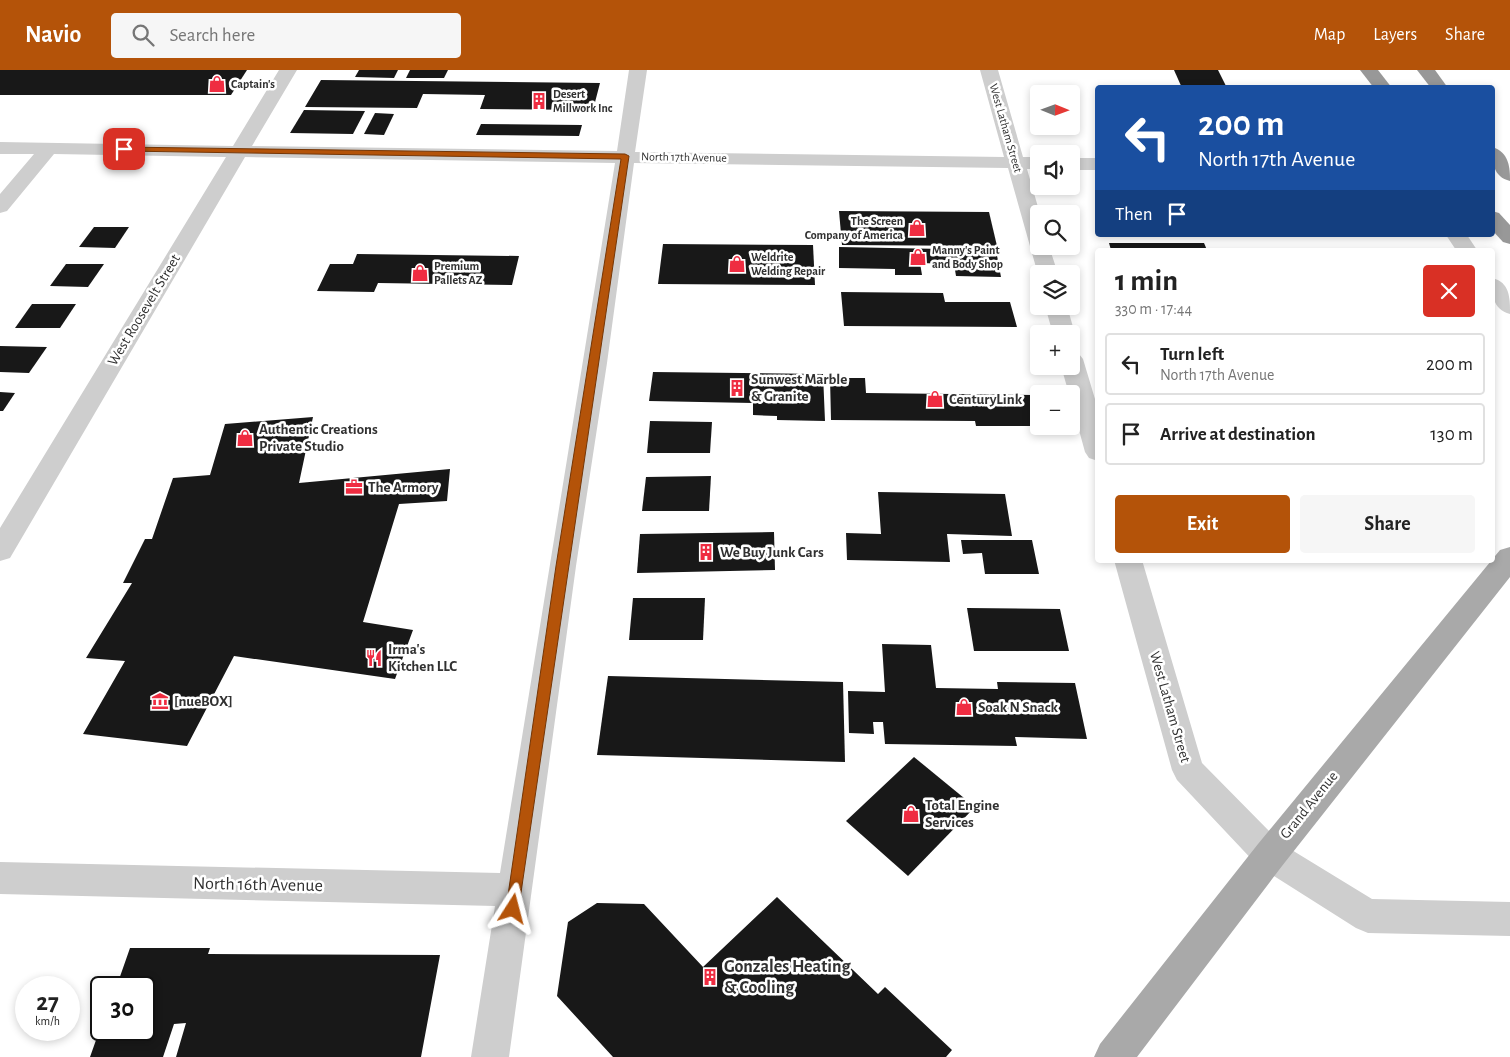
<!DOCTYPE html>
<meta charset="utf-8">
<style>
:root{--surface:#fff;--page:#f6f6f6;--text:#222;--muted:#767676;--line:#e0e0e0;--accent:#b45309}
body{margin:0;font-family:"Alegreya Sans",sans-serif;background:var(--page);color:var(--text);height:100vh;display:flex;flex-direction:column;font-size:19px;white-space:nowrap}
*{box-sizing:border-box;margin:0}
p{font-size:16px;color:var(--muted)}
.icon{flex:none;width:28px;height:28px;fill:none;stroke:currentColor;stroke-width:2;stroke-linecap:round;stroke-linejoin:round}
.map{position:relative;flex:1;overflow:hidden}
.drawer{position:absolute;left:1095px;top:178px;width:400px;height:315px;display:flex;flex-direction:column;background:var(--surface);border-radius:5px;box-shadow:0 2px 8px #0003}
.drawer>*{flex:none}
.guide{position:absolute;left:1095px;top:15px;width:400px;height:152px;border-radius:5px;box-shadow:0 2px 8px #0003;background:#1a4fa0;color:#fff;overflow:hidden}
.needle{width:32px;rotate:91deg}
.buttons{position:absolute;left:1030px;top:15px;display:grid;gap:10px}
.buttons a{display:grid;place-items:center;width:50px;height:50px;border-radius:5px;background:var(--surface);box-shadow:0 2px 8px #0003;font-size:25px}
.speed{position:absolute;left:15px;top:906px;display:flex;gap:10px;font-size:25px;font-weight:700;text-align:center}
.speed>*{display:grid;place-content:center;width:65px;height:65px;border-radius:50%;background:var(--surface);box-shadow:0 2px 8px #0003;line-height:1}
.speed small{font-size:12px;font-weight:400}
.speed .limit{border:2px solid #111;border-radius:8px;background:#fff;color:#111}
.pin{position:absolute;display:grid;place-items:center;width:42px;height:42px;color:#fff;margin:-21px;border-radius:10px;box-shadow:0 2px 8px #0006}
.me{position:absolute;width:55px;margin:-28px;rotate:9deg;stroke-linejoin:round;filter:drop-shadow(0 0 4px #0008)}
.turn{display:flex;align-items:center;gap:18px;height:105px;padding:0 20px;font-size:22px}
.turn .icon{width:65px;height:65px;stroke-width:2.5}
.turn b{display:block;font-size:35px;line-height:42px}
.then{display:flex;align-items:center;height:48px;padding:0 20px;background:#0003;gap:10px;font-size:19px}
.round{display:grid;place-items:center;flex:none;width:52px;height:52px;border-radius:5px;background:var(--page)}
.head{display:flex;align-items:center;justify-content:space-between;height:85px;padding:0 20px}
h1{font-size:30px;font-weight:700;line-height:38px}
.action{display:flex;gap:10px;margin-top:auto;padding:10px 20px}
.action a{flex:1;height:58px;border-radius:5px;background:var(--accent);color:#fff;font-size:20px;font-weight:700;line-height:58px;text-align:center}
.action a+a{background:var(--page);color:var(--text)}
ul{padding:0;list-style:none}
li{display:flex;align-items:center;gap:15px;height:62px;margin:0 10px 8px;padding:0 10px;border:2px solid var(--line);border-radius:5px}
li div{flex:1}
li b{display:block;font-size:19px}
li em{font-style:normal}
header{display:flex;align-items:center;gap:30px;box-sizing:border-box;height:70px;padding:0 25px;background:var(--accent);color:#fff}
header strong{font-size:24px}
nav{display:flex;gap:28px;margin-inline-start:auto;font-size:18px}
.search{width:350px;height:45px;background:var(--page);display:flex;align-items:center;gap:12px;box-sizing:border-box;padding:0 18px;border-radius:5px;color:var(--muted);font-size:19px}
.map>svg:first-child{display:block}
</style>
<header>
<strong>Navio</strong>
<div class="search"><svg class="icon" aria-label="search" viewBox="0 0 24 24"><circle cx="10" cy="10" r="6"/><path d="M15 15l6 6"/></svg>Search here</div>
<nav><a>Map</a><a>Layers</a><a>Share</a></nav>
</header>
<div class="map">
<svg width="1510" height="987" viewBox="0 0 1510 987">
<rect width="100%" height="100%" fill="#fff"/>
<g fill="#181818">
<polygon points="0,0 247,0 231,25 0,25"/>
<polygon points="359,0 398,0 394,8 355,7"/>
<polygon points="410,0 448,0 444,8 406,8"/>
<polygon points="1174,0 1218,0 1227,18 1182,18"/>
<polygon points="321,10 600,13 593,40 480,39 485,25 423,24 417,38 305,37"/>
<polygon points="304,40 365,41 353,64 290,63"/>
<polygon points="375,43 394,44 384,65 364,64"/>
<polygon points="481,54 582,55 579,66 476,65"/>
<polygon points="839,141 989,142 997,176 842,175"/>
<polygon points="94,157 129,157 115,178 79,177"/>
<polygon points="1109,173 1204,173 1207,180 1111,180"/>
<polygon points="663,174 813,175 815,215 658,214"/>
<polygon points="839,177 996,180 1001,207 956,206 954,194 920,193 922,205 895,205 895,199 839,198"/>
<polygon points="357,184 519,186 512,215 378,213 374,222 317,221 330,194 353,194"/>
<polygon points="66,194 104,194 88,217 50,216"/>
<polygon points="841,222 943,223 945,232 1010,232 1017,257 844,256"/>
<polygon points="32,234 76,234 60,258 15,258"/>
<polygon points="0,276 47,277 29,303 0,302"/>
<polygon points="653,302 823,304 825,351 777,350 777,346 753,345 753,333 649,331"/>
<polygon points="830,308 865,308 866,323 1032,325 1039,356 976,356 975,351 831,350"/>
<polygon points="0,322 15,323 3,341 0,341"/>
<polygon points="313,347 299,413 450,399 447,431 399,434 363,552 413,560 395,609 234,586 187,676 83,664 125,591 86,588 132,513 123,513 145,469 152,469 173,408 210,405 225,354"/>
<polygon points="650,351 712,352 710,383 647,383"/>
<polygon points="711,406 709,441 642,441 646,407"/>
<polygon points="878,422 1005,424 1012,466 947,464 950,492 847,490 846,463 881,464"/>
<polygon points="774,462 775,500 637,503 640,464"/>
<polygon points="961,470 1032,470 1039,504 985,504 982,483 963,484"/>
<polygon points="633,528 705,528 703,570 629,570"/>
<polygon points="967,538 1060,539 1069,581 974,581"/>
<polygon points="882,574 931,575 936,618 998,619 997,612 1075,613 1087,669 1015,667 1017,676 885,674 883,652 873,652 874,664 849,663 848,621 885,622"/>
<polygon points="608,606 843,612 845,692 597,685"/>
<polygon points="914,687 975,737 908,806 846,751"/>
<polygon points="777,827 878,924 885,917 952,980 946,987 613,987 557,926 568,852 597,833 644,834 703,897"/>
<polygon points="130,878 210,878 208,884 440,885 421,987 176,987 186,953 174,954 163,987 90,987 101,956 101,960 144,960 144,918 116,918"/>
</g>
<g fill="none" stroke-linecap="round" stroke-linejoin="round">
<g fill="#cecece" fill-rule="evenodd">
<polygon points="279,0 297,0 252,76 617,81 629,0 647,0 635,82 1004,87 980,0 998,0 1023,87 1039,87 1039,99 1027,99 1040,144 1039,144 1039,176 1049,176 1058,204 1039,204 1039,208 1008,98 634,93 607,293 576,496 509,987 471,987 495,836 0,824 0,792 500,803 615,93 245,87 10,488 0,491 0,458 226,87 54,84 7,141 0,143 0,124 34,84 0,84 0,72 233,76"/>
<rect x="1071" y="88" width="27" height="12"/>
<polygon points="1446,165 1467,165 1477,180 1456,180"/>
<path d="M1492,208c18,4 18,20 18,36 -18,-5 -18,-20 -18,-36z"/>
<polygon points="1045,236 1067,236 1075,264 1072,269 1071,264 1053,264"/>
<polygon points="1071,282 1079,284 1083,289 1098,339 1098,391 1089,388 1085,382 1071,331 1071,324 1069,324 1061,296 1071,296"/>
<polygon points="1114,490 1142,490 1202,693 1282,774 1372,829 1510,832 1510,866 1368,863 1356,858 1258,796 1177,710 1172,700"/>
</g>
<polygon fill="#a9a9a9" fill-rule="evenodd" points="1510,477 1510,507 1282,796 1137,987 1094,987 1100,974 1258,774 1500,480"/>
<g fill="#989898" fill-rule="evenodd">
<polygon points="1360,0 1378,0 1392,18 1374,18"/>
<polygon points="1417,0 1435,0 1448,18 1431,18"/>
<path d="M1492,77c17,5 18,20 18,34 -17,-4 -18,-19 -18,-34z"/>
<polygon points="1492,141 1499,143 1510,155 1510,174 1503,172 1492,160"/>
</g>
</g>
<polygon fill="#b45309" stroke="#753606" points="121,77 625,84 629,86 518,843 513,845 508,843 506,839 556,496 621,89 124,81 120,79"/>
<defs>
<g id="shop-bare" transform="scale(1.35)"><path d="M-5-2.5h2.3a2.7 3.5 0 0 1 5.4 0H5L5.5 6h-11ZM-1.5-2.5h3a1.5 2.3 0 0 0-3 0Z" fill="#ef2c41" stroke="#fff" stroke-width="2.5" paint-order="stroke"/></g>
<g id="building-bare" transform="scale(1.35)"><path d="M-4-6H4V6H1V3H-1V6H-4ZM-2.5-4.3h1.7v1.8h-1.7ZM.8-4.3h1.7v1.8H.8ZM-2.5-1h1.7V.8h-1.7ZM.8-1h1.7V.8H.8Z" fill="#ef2c41" stroke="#fff" stroke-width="2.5" paint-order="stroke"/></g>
<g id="office-bare" transform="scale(1.35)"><path d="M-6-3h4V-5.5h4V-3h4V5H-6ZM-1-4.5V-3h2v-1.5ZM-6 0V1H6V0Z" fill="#ef2c41" stroke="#fff" stroke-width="2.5" paint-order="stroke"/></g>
<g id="restaurant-bare" transform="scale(1.35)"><path d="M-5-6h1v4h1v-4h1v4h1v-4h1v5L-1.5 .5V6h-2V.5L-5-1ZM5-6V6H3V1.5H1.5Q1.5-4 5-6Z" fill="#ef2c41" stroke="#fff" stroke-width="2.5" paint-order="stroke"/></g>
<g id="museum-bare" transform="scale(1.35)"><path d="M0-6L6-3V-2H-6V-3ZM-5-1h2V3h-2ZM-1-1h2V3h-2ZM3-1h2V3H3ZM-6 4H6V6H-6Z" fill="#ef2c41" stroke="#fff" stroke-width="2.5" paint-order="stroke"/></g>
</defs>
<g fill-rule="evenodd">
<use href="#shop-bare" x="217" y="14"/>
<use href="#building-bare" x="539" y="31"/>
<use href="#shop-bare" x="917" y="158"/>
<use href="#shop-bare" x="918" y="187"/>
<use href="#shop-bare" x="737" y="194"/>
<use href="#shop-bare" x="420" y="203"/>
<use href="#building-bare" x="737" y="318"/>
<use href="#shop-bare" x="935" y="329"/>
<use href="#shop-bare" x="245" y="368"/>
<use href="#office-bare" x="354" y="417"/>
<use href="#building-bare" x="706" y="482"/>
<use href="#restaurant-bare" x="374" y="588"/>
<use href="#museum-bare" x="160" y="631"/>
<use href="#shop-bare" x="964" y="637"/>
<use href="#shop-bare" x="911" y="744"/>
<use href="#building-bare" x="710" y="907"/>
</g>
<g text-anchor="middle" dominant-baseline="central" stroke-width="5" stroke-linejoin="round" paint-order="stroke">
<g font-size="12" font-weight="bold" fill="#313131" stroke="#fff" text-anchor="start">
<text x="231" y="14">Captain's</text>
<text x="553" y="24">Desert<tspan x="553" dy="14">Millwork Inc</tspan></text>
<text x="903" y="151" text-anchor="end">The Screen<tspan x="903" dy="14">Company of America</tspan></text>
<text x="932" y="180">Manny's Paint<tspan x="932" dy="14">and Body Shop</tspan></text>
<text x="751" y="187">Weldrite<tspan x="751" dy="14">Welding Repair</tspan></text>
<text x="434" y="196">Premium<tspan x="434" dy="14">Pallets AZ</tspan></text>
</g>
<g font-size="12" fill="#313131" stroke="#fff">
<text transform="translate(1006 58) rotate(74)">West Latham Street</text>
<text transform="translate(684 87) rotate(1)">North 17th Avenue</text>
</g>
<g font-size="15" fill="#313131" stroke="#fff">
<text transform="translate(144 240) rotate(-59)">West Roosevelt Street</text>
<text transform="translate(1170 637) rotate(74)">West Latham Street</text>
<text transform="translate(1309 735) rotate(-51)">Grand Avenue</text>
</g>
<g font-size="15" font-weight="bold" fill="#313131" stroke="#fff" text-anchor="start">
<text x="751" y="309">Sunwest Marble<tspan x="751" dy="17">&amp; Granite</tspan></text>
<text x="949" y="329">CenturyLink</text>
<text x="259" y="359">Authentic Creations<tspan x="259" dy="17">Private Studio</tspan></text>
<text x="368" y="417">The Armory</text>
<text x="720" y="482">We Buy Junk Cars</text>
<text x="388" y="579">Irma's<tspan x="388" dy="17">Kitchen LLC</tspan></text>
<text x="174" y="631">[nueBOX]</text>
<text x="978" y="637">Soak N Snack</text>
<text x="925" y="735">Total Engine<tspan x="925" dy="17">Services</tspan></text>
</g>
<g font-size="18" fill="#313131" stroke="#fff">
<text transform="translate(258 815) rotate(1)">North 16th Avenue</text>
</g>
<g font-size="18" font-weight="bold" fill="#313131" stroke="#fff" text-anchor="start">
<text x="724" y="897">Gonzales Heating<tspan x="724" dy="21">&amp; Cooling</tspan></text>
</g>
</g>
</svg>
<div class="buttons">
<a><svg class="needle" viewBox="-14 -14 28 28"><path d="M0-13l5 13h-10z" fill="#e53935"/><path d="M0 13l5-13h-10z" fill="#767676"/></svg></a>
<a><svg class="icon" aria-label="sound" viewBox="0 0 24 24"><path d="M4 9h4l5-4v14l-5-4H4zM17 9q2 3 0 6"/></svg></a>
<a><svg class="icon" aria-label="search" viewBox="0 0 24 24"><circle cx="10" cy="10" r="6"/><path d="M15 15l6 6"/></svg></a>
<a><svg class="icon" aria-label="layers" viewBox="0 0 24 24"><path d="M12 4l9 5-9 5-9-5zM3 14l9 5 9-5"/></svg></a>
<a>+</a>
<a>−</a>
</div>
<div class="speed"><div>27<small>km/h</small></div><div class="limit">30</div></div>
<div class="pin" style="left:124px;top:79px;background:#d93025"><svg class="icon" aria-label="arrive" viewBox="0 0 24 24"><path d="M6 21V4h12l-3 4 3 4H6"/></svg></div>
<svg class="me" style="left:513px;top:839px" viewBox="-20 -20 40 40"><path d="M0-17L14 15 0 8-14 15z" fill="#b45309" stroke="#fff" stroke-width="4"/></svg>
<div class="guide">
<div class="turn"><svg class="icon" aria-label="left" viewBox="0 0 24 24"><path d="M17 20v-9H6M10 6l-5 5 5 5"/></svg><div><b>200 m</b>North 17th Avenue</div></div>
<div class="then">Then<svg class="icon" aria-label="arrive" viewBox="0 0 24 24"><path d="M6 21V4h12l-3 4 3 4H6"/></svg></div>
</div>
<section class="drawer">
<div class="head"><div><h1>1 min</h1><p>330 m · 17:44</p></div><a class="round" style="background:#d93025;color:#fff"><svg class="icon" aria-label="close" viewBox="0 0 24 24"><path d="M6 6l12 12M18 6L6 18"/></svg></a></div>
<ul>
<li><svg class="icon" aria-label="left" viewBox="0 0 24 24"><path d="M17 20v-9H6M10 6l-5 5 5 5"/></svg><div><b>Turn left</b><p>North 17th Avenue</p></div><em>200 m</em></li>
<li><svg class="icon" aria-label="arrive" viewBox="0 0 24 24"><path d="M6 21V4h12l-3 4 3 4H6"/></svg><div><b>Arrive at destination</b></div><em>130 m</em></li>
</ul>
<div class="action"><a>Exit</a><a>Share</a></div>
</section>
</div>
